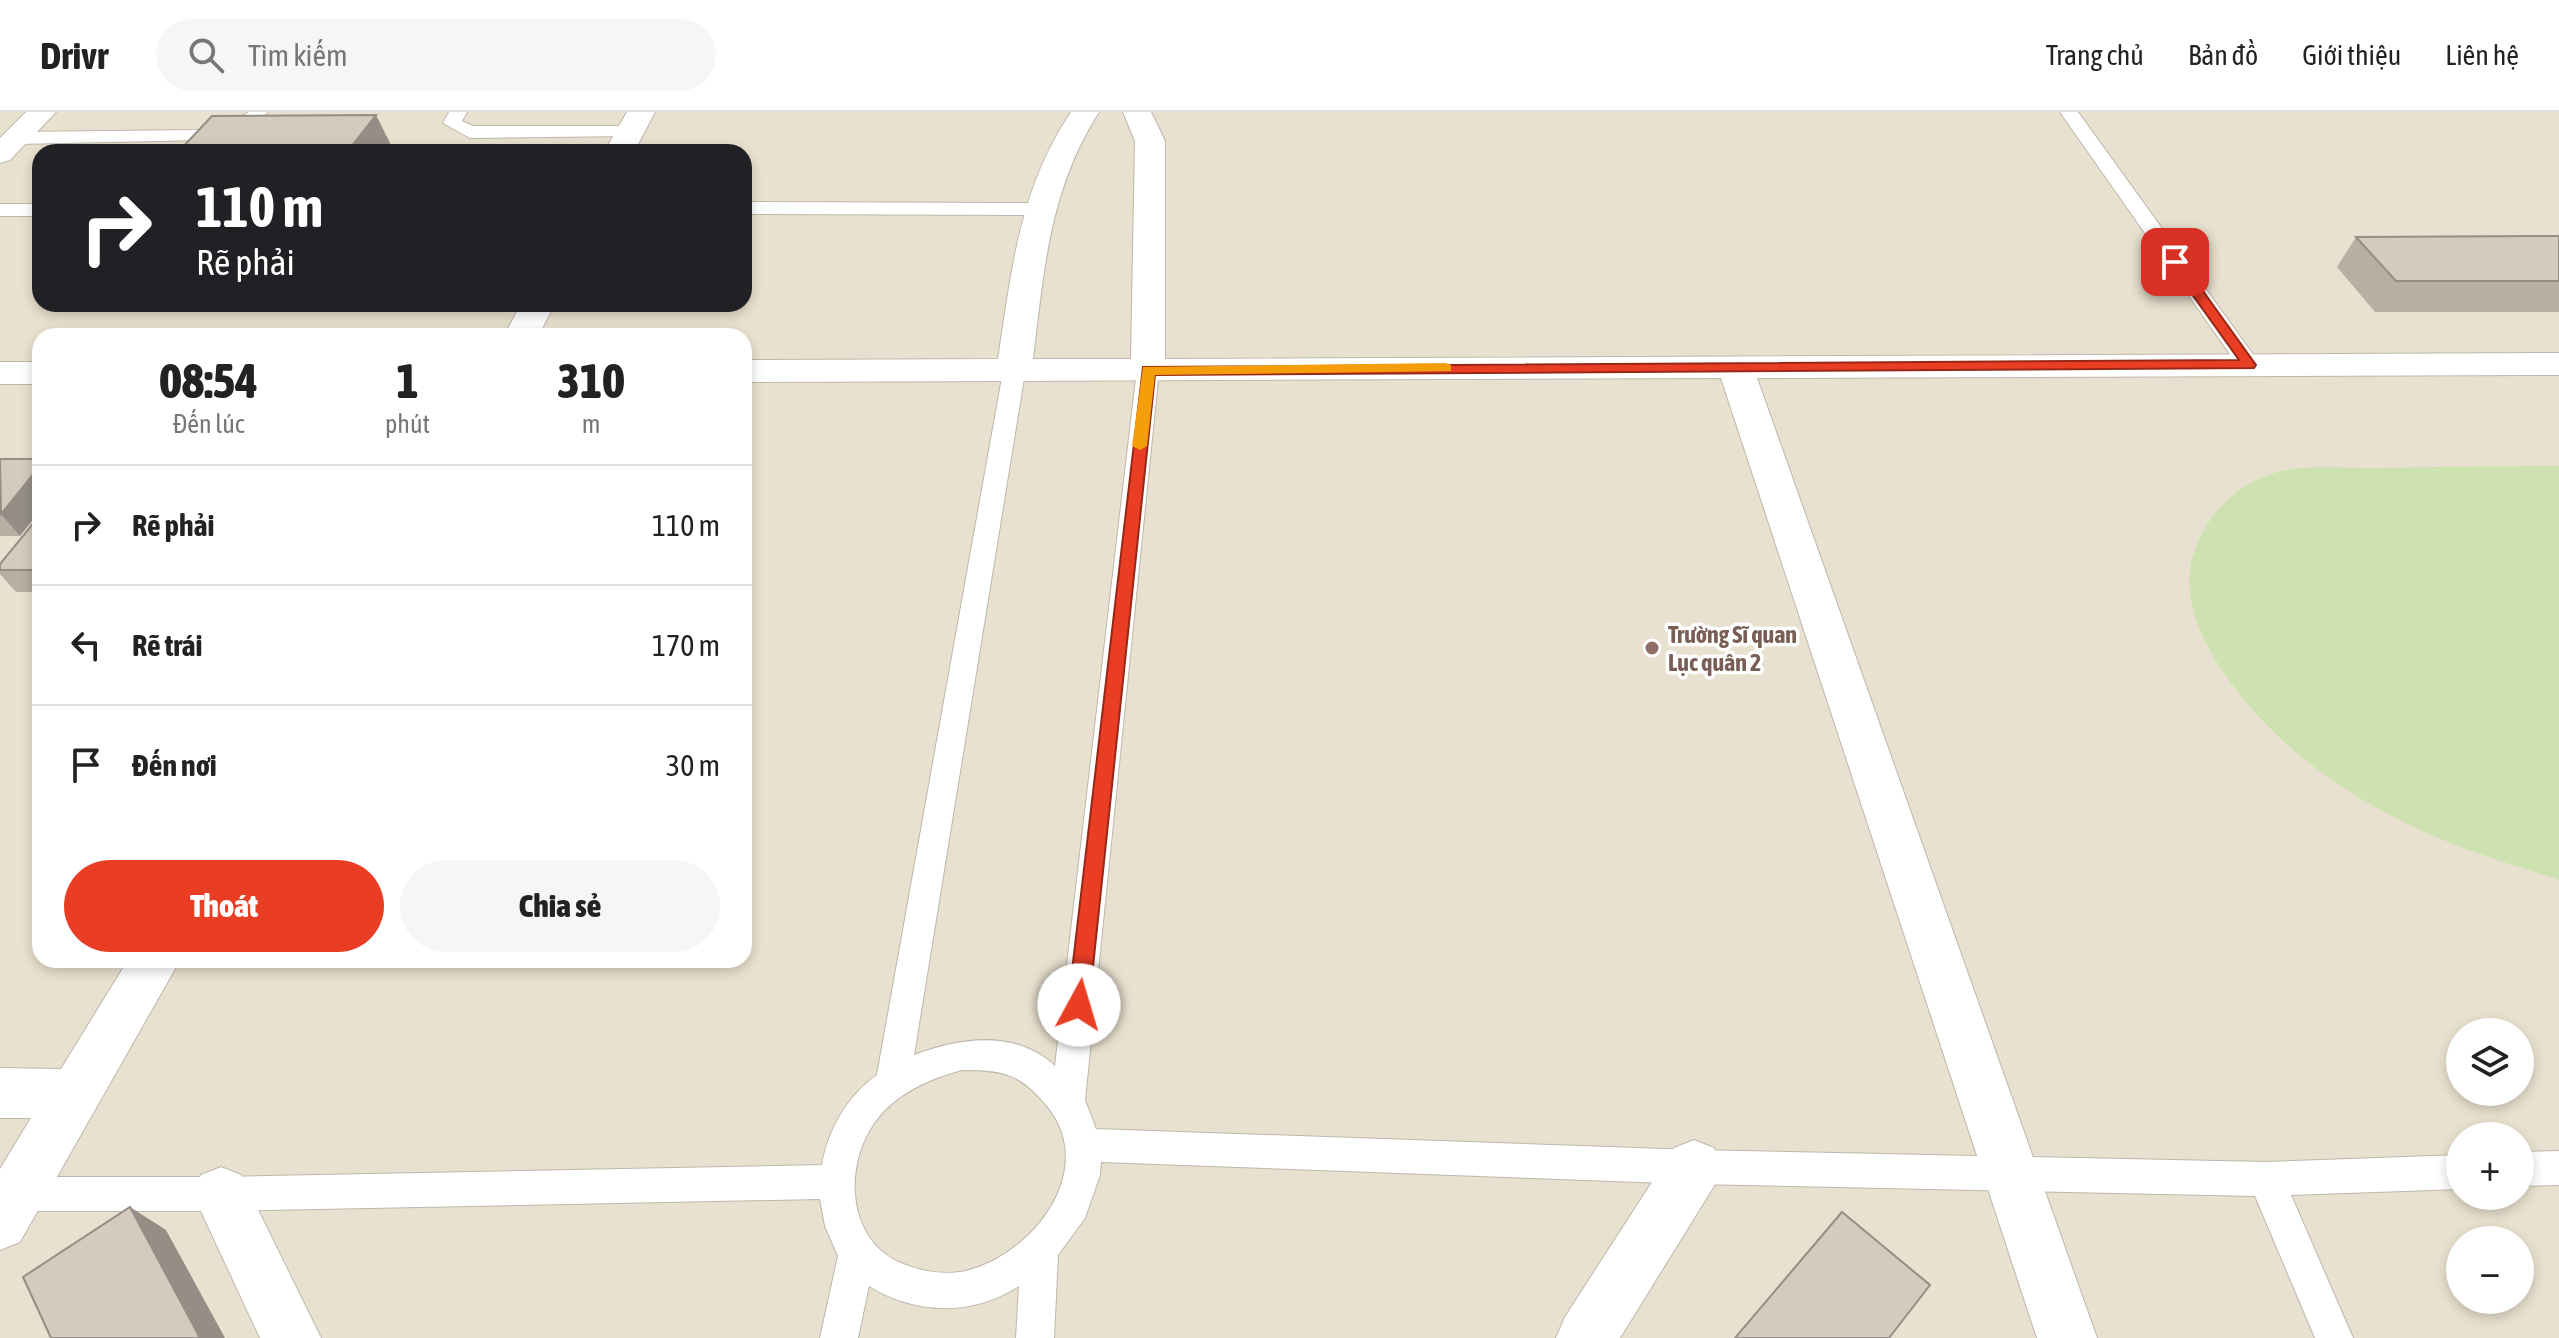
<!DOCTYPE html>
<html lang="vi">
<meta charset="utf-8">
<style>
:root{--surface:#fff;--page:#f6f6f6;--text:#222;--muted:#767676;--line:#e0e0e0;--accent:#e93e24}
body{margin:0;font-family:"Asap Condensed",sans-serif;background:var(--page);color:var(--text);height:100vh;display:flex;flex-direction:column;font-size:30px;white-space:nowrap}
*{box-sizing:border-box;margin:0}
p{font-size:26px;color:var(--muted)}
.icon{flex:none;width:44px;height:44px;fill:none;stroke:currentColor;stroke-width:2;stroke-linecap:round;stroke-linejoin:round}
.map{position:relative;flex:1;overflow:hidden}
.details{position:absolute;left:32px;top:216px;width:720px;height:640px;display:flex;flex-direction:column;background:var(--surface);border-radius:24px;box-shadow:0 4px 12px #0003}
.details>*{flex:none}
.banner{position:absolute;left:32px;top:32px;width:720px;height:168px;border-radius:24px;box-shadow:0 4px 12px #0003;background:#202124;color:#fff;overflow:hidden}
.controls{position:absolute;left:2446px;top:906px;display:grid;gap:16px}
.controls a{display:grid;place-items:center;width:88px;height:88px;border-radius:50%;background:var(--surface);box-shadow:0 4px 12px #0003;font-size:40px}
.pin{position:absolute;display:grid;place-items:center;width:68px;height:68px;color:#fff;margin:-34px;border-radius:16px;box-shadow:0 4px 12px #0006}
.me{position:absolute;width:88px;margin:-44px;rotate:6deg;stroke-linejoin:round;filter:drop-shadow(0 0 6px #0008)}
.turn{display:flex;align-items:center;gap:28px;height:168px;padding:0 32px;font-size:36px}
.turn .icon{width:104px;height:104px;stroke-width:2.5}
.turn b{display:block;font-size:56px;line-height:68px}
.eta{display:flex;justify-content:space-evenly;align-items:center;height:136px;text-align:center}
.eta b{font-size:48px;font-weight:800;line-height:56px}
.primary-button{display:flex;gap:16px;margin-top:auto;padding:16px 32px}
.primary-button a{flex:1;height:92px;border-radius:48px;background:var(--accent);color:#fff;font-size:32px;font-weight:800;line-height:92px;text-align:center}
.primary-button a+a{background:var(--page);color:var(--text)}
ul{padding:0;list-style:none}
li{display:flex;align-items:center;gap:24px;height:120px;padding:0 32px;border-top:2px solid var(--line)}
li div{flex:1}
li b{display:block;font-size:30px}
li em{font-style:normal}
header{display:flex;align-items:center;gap:48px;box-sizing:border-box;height:112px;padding:0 40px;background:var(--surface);border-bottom:2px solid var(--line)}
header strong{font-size:38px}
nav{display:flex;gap:44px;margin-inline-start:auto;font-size:28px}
.search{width:560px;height:72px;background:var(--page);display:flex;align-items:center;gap:20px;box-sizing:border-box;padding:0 28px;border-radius:44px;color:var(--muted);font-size:30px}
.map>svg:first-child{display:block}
</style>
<header>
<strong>Drivr</strong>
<div class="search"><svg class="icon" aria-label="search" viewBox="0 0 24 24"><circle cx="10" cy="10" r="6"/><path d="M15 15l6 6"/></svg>Tìm kiếm</div>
<nav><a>Trang chủ</a><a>Bản đồ</a><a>Giới thiệu</a><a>Liên hệ</a></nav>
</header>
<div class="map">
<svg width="2559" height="1226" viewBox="0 0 2559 1226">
<rect width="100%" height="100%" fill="#f1ede5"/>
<path fill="#e9e1cf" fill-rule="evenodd" d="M0,0h2559v1226h-2559zM40,40h704v152h-704zM40,224h704v624h-704zM2460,920h60v60h-60zM2460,1024h60v60h-60zM2460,1128h60v60h-60z"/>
<path fill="#cde2b0" d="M2559,354v414c-46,-15 -93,-29 -137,-49 -40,-18 -90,-48 -124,-77 -50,-42 -131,-134 -103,-204 14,-38 40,-64 79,-77 29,-9 67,-5 97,-5 63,-1 125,-2 188,-2z"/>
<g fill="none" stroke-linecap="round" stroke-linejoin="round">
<g stroke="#beb7ab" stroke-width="2">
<g id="lane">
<polygon points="249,0 268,0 245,19 207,28 17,32 8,26 17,20 198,18 225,14"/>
<polygon points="449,0 467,0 462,9 473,14 631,14 640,19 631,24 470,26 443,11"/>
<polygon points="2060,0 2078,0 2257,248 2260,253 2257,258 2241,258"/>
<polygon points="744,90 1038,91 1048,97 1038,103 744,102"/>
<rect x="0" y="92" width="40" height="12"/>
<path d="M1148,251l11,7 -74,730 11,29 598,21 572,12 194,-7v34l-169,6 62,143h-38l-60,-142 -561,-12 -593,-22 -1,13 -15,43 -27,37 -4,83h-38l3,-52c-47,30 -103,29 -150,0l-11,52h-38l18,-82 -13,-30 -5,-27 -599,12h-205l-13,-5 -3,-16 3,-8 13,-5h205l601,-12c6,-35 25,-69 55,-90l126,-703 11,-7 11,7 -111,683c45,-17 101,-26 141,11l82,-696zM962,958c41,0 58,3 85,36 52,63 -13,148 -81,165 -20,4 -42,1 -60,-6 -59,-20 -64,-98 -31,-143 21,-29 54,-43 87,-52z"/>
<polygon points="2559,1039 2559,1073 2520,1074 2520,1040"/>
</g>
</g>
<g stroke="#beb7ab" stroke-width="2">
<g id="street">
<polygon points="26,0 56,0 10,48 0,51 0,26"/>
<polygon points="627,0 655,0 634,40 604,40"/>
<path d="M1071,0h28c-50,78 -55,158 -66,247h98l4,-218 -12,-29h28l14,29v218l1394,-6v22l-802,3 340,960h-60l-316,-960 -977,4v-22l254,-1c14,-90 21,-169 73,-247z"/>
<polygon points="521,192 555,192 538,224 504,224"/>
<rect x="0" y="250" width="40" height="22"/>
<polygon points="128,848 180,848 20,1130 0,1138 0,1057 31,1006 0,1006 0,956 61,957"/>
<polygon points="1694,1028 1714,1036 1722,1055 1714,1074 1620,1226 1556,1226 1565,1205 1674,1036"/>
<polygon points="221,1055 241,1063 321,1226 260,1226 193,1082 201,1063"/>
</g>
</g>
<use href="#lane" fill="#fff" fill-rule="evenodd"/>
<use href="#street" fill="#fff" fill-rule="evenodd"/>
</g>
<g fill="#b6afa3">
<polygon points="2559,124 2559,200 2375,200 2337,155 2356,125"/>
<polygon points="0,347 20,424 0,424"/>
<polygon points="40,403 40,480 16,480 0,462 0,452"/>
</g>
<g fill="#948e85">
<polygon points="376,3 391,33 385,40 347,40"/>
<polygon points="40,354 40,399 20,424 1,402"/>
<polygon points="130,1095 166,1118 225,1226 200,1226"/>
</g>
<g fill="#d4cbbe" stroke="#948e85" stroke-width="2">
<polygon points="376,3 347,40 178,40 212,4"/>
<polygon points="2559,124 2559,169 2396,169 2356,125"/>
<polygon points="0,347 40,347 40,354 1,402"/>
<polygon points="40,403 40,458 0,458 0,452"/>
<polygon points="130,1095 200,1226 51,1226 23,1165"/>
<polygon points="1842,1100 1930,1173 1889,1226 1735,1226"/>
</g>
<polygon fill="#e93e24" stroke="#972817" stroke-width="2" points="2170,147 2180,147 2256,253 2254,256 1155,263 1089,893 1086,899 1079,902 1071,899 1068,893 1143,255 2239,248 2169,150"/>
<polygon fill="#f59e0b" points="1446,251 1451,253 1451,259 1155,263 1147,334 1140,338 1132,334 1143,255"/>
<circle fill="#8d6e63" stroke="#fff" stroke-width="3" cx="1652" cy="536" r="8"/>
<g text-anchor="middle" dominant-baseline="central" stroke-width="7" stroke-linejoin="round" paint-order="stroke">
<g font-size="24" font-weight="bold" fill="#785e54" stroke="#fff" text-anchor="start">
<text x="1668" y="522">Trường Sĩ quan<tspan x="1668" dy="28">Lục quân 2</tspan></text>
</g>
</g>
</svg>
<div class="controls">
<a><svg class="icon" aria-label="layers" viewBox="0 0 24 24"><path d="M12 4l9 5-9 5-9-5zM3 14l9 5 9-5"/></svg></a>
<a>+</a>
<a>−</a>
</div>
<div class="pin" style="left:2175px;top:150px;background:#d93025"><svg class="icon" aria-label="arrive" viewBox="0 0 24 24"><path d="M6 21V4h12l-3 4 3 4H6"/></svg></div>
<svg class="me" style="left:1079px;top:893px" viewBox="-20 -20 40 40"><circle r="19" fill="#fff"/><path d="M0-13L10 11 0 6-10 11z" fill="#e93e24"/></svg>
<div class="banner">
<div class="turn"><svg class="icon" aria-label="right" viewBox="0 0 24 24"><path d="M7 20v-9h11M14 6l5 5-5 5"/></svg><div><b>110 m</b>Rẽ phải</div></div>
</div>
<section class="details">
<div class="eta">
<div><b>08:54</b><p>Đến lúc</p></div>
<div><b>1</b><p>phút</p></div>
<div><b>310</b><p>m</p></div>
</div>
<ul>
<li><svg class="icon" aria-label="right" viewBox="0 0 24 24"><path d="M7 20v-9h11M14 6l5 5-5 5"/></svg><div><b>Rẽ phải</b></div><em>110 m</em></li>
<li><svg class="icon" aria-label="left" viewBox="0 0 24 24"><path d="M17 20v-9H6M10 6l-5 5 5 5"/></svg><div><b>Rẽ trái</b></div><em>170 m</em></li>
<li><svg class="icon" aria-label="arrive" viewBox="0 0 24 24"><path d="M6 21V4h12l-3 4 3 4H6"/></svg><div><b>Đến nơi</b></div><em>30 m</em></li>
</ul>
<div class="primary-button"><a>Thoát</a><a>Chia sẻ</a></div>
</section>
</div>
